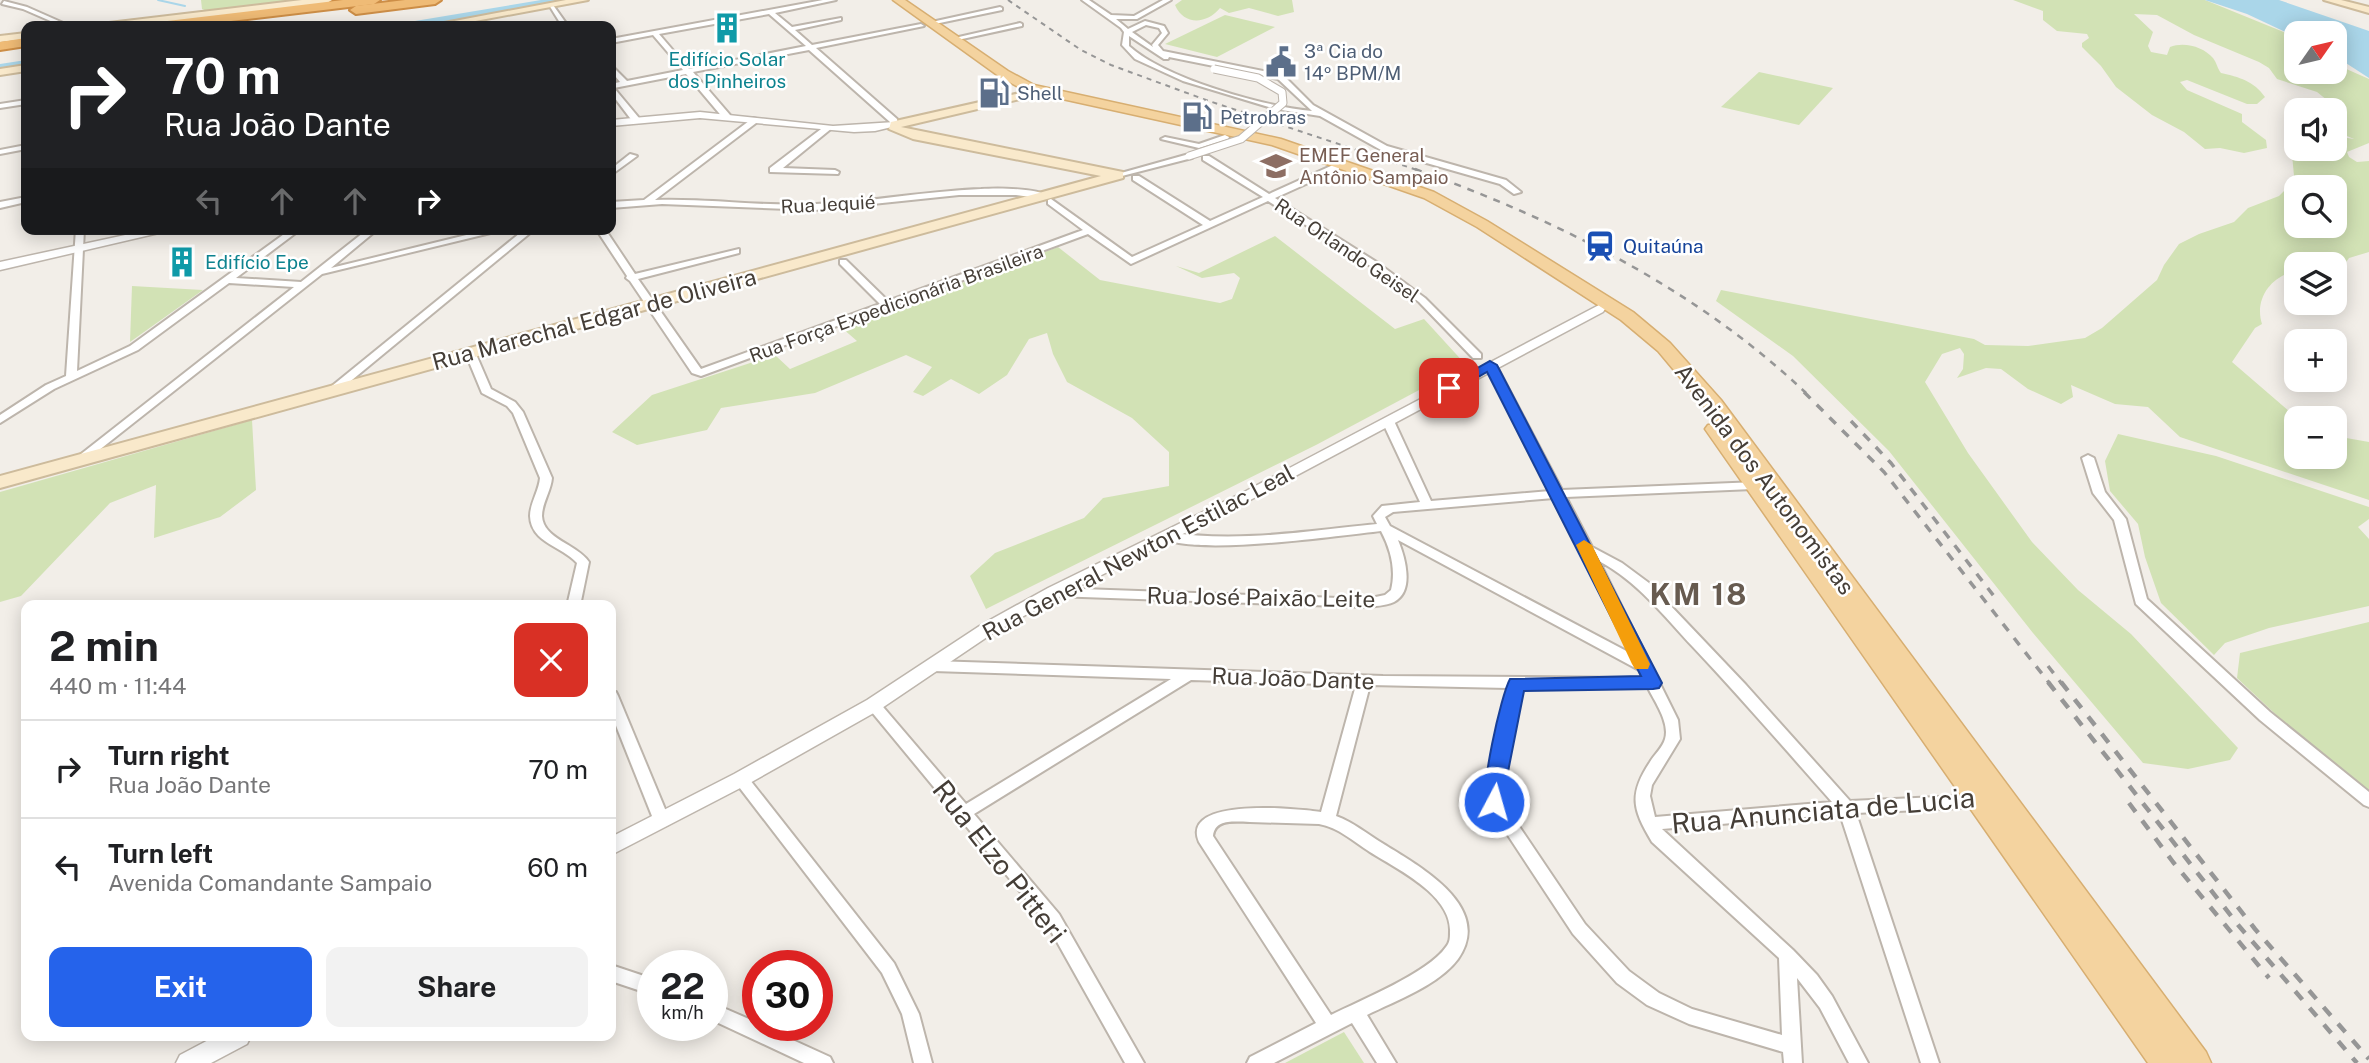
<!DOCTYPE html>
<meta charset="utf-8">
<style>
:root{--surface:#fff;--page:#f2f2f2;--text:#202124;--muted:#757577;--line:#e0e0e0;--accent:#2563eb}
body{margin:0;font-family:"Public Sans",sans-serif;background:var(--page);color:var(--text);height:100vh;display:flex;flex-direction:column;font-size:26px;white-space:nowrap}
*{box-sizing:border-box;margin:0}
p{font-size:23px;color:var(--muted)}
.icon{flex:none;width:38px;height:38px;fill:none;stroke:currentColor;stroke-width:2;stroke-linecap:round;stroke-linejoin:round}
.map{position:relative;flex:1;overflow:hidden}
.sheet{position:absolute;left:21px;top:600px;width:595px;height:441px;display:flex;flex-direction:column;background:var(--surface);border-radius:14px;box-shadow:0 4px 18px #0003}
.sheet>*{flex:none}
.hud{position:absolute;left:21px;top:21px;width:595px;height:214px;border-radius:14px;box-shadow:0 4px 18px #0003;background:#202124;color:#fff;overflow:hidden}
.needle{width:46px;rotate:56deg}
.controls{position:absolute;left:2284px;top:21px;display:grid;gap:14px}
.controls a{display:grid;place-items:center;width:63px;height:63px;border-radius:14px;background:var(--surface);box-shadow:0 4px 18px #0003;font-size:35px}
.speed{position:absolute;left:637px;top:950px;display:flex;gap:14px;font-size:35px;font-weight:700;text-align:center}
.speed>*{display:grid;place-content:center;width:91px;height:91px;border-radius:50%;background:var(--surface);box-shadow:0 4px 18px #0003;line-height:1}
.speed small{font-size:18px;font-weight:400}
.speed .limit{border:10px solid #d22;background:#fff;color:#111}
.pin{position:absolute;display:grid;place-items:center;width:60px;height:60px;color:#fff;margin:-30px;border-radius:14px;box-shadow:0 4px 10px #0006}
.me{position:absolute;width:77px;margin:-38px;rotate:6deg;stroke-linejoin:round;filter:drop-shadow(0 0 5px #0008)}
.turn{display:flex;align-items:center;gap:24px;height:147px;padding:0 28px;font-size:32px}
.turn .icon{width:91px;height:91px;stroke-width:2.5}
.turn b{display:block;font-size:49px;line-height:60px}
.lanes{display:flex;align-items:center;height:66px;padding:0 28px;background:#0003;justify-content:center;gap:35px;direction:ltr}
.lanes .off{opacity:.35}
.round{display:grid;place-items:center;flex:none;width:74px;height:74px;border-radius:14px;background:var(--page)}
.overview{display:flex;align-items:center;justify-content:space-between;height:119px;padding:0 28px}
h1{font-size:42px;font-weight:700;line-height:52px}
.action{display:flex;gap:14px;margin-top:auto;padding:14px 28px}
.action a{flex:1;height:80px;border-radius:14px;background:var(--accent);color:#fff;font-size:28px;font-weight:700;line-height:80px;text-align:center}
.action a+a{background:var(--page);color:var(--text)}
ul{padding:0;list-style:none}
li{display:flex;align-items:center;gap:21px;height:98px;padding:0 28px;border-top:2px solid var(--line)}
li div{flex:1}
li b{display:block;font-size:26px}
li em{font-style:normal}
.map>svg:first-child{display:block}
</style>
<div class="map">
<svg width="2369" height="1063" viewBox="0 0 2369 1063">
<rect width="100%" height="100%" fill="#f2eee8"/>
<g fill="#d2e2b5" fill-rule="evenodd">
<polygon points="201,0 308,0 209,12 202,9"/>
<path d="M1182,0h110l2,12 -16,4 -29,-8 -20,5 -9,-5c-13,16 -36,18 -45,-3z"/>
<path d="M2013,0h192l91,37v35h38l1,-8 34,15v64l-22,9 2,5 8,5 12,-1v91l-20,6 -7,10 -7,3 -1,-7h-38v7c-25,5 -42,28 -34,53l-7,4 -23,34 65,56 -1,39h38l1,-21 34,6v58l-189,-63 -32,-30 -33,-3 -44,-19 2,12 -12,7 -33,-15 -27,-20 -15,-1 -29,10 6,-9 1,-15 -4,-6 -18,6 -17,28 43,71 64,89 46,48 53,44 107,114 -8,12 -42,9 -45,-6 -110,-130 -144,-182 -96,-95 -77,-55 5,-11 253,49 11,6 43,1 57,-8 17,-10 55,-48 7,-15 15,-21 20,-10 35,-12 14,-14 31,-12 11,-11 4,-9 -3,-33 5,-7v13h38l1,-13 19,3 -19,-8 -1,-21h-5l3,-6 -15,-12 -40,-13 -8,-11 -10,-6 -65,-27 -37,-20 -23,-1 19,18 -5,14 3,6 16,3 3,-8c14,-6 34,0 43,11 4,5 4,10 8,15 18,4 33,8 44,24l-8,7h-10l-60,-24 -7,2 7,8 55,24v8l24,18 1,8 -23,5 -24,-5 -15,1 -21,-17 -32,-17 -36,-28 -15,-21 -19,-19v-4l7,-5 -2,-4 -30,-3 -14,-11v-9zM2296,187h38v39h-38z"/>
<polygon points="1225,15 1275,27 1217,57 1165,44"/>
<polygon points="1759,72 1833,88 1799,125 1721,107"/>
<polygon points="1275,236 1395,329 1424,319 1466,365 1316,445 986,609 970,576 995,553 1084,518 1103,498 1169,486 1169,452 1132,418 1067,382 1053,354 1047,333 1029,339 1007,375 979,394 951,379 923,396 913,392 932,367 906,355 815,393 721,408 707,430 637,445 612,432 652,395 775,355 790,369 857,341 842,328 1058,247 1100,280 1220,303 1232,299 1240,278 1234,273 1202,278 1176,266 1199,273"/>
<polygon points="132,286 203,290 130,342"/>
<polygon points="252,420 256,490 220,517 154,538 156,485 110,503 21,596 0,602 0,492"/>
<polygon points="2118,434 2216,456 2369,507 2369,519 2358,527 2369,539 2369,606 2269,628 2225,643 2214,655 2161,603 2145,557 2138,524 2110,491 2105,461"/>
<polygon points="2369,622 2369,791 2306,743 2237,678 2240,653"/>
<polygon points="1344,1032 1364,1063 1285,1063"/>
</g>
<polygon fill="#aad6e9" points="2205,0 2279,0 2369,31 2369,78 2335,56 2334,33 2296,33 2296,37 2247,14"/>
<g fill="none" stroke-linecap="round" stroke-linejoin="round">
<polyline stroke="#aad6e9" stroke-width="2" points="158,0 185,6"/>
<g fill="#aad6e9" fill-rule="evenodd">
<polygon points="541,0 568,0 562,3 429,26 403,26 409,22"/>
<polygon points="26,60 26,68 0,72 0,64"/>
</g>
<g stroke="#bdb5ac" stroke-width="4">
<g id="minor">
<path d="M823,0h13l-61,13 17,14 49,-9v2l-46,10 17,15 109,-21 3,2 -108,22 81,71 1,8h-6l-2,-5 -81,-72 -116,22 37,43 1,2 -4,2h-3l-38,-45 -72,14 25,30v4h-6l-22,-29v-9l9,-2 -9,-11v-6l16,16 56,-11 -30,-35 -42,8v-4zM769,14l37,32 -117,23 -30,-35z"/>
<path d="M1082,0h7l22,15 23,1 29,-16h8l-34,19h-21l12,10 17,-8 19,5 4,7 -10,12 5,6 120,24 30,30 74,41 119,34 15,12 -7,2 -14,-10 -119,-34 -61,-34 -45,-7 -92,-28 -48,-22 -13,-14 2,-13 -3,-4zM1146,25l13,3 3,5 -10,12 1,2 -21,-15zM1129,36l35,23h4l1,-2 109,22 34,32c-50,-5 -146,-32 -183,-65z"/>
<polygon points="4,1 27,7 70,26 62,26 23,9 2,4"/>
<polygon points="549,5 553,5 568,26 562,26"/>
<polygon points="1000,7 1002,8 1002,10 930,25 927,23"/>
<polygon points="1020,23 1022,24 1022,26 953,41 950,39"/>
<polygon points="26,100 26,104 0,108 0,104"/>
<path d="M753,118l7,2 -105,80c54,-2 107,7 161,4 55,-2 109,-13 165,-15 17,-1 54,-1 68,7l-4,3 -29,-4h-57l-144,15 -153,-6 -51,4v-6l33,-2z"/>
<polygon points="825,126 832,128 783,168 835,170 839,172 838,174 770,172 770,168"/>
<polygon points="1225,135 1229,137 1228,139 1199,148 1161,139 1165,137 1199,144"/>
<polygon points="26,145 26,149 0,154 0,150"/>
<polygon points="630,154 637,156 611,175 611,169"/>
<polygon points="1189,154 1193,156 1192,158 1118,177 1114,175"/>
<polygon points="1203,156 1209,156 1269,194 1333,165 1339,165 1339,169 1275,198 1378,263 1425,298 1481,354 1481,358 1473,358 1419,302 1372,267 1268,201 1131,264 1088,234 893,306 891,308 886,308 701,376 692,373 630,281 626,278 627,276 596,229 605,229 635,274 739,249 739,253 638,279 701,369 880,304 840,264 840,260 846,260 888,301 1083,230 1048,204 1048,200 1051,199 1132,257 1203,225 1133,180 1133,176 1139,176 1210,221 1263,197 1203,160"/>
<polygon points="26,197 26,202 0,208 0,202"/>
<polygon points="76,229 84,229 77,371 130,346 291,229 301,229 236,278 301,282 368,229 378,229 331,268 491,229 507,229 322,274 84,462 80,463 74,460 76,458 294,287 229,283 138,350 54,389 0,423 0,415 46,385 66,376"/>
<polygon points="525,229 535,229 335,394 327,394 326,392 327,390"/>
<path d="M470,349l5,3 16,37 24,13 8,10 29,66c-1,13 -10,25 -10,38 1,23 35,28 47,46l-9,44h-13l10,-43c-15,-17 -46,-20 -47,-47 0,-13 9,-25 10,-38l-27,-65 -6,-7 -25,-13 -17,-41z"/>
<path d="M1491,362l5,3 66,125 195,-8 2,3 -6,4 -187,8 26,50 30,16 27,20 97,102 104,116 131,-6 5,2 3,4 -3,4 -5,2 -125,6 83,250h-18l-81,-249 -178,15 131,121 24,25 15,21 36,67h-19l-29,-55 -23,-30 5,85h-18l-1,-11 -94,-28 -42,-19 -30,-22 -44,-49 -87,-132 3,-29 19,-85 -138,-3 -34,131c17,6 31,18 46,27 35,22 113,63 76,116 -19,26 -63,42 -91,56l29,48h-19l-25,-40 -78,40h-27l3,-6 66,-34 -117,-181c-20,-46 101,-33 122,-30l35,-127 -165,-5 -217,134 85,100 85,149h-19l-78,-139 -181,-219 2,-4 5,-1 5,1 88,103 205,-125 -238,-8 -5,-1 -2,-4 2,-4 5,-1 450,15 260,2 -4,-8 -241,-130c7,17 17,51 -4,62 -8,4 -20,4 -28,5l-312,-11 -6,-4 6,-4 312,11 19,-4 6,-5c5,-20 0,-40 -10,-59 -38,4 -196,27 -221,5l6,-4c71,11 141,-1 211,-8l-4,-8 9,-10 38,-4 -38,-81 6,-3 6,3 37,80 119,-10 -64,-126zM1554,498l78,156 -242,-128 -5,-9 8,-5zM1599,561c38,20 65,55 94,86 48,51 93,103 139,155l-177,15 -5,-21 2,-11 28,-46 -2,-19zM1522,688h126c7,14 22,35 17,51 -2,8 -11,16 -15,23 -22,33 -17,48 2,80l127,116 3,77 -90,-26 -33,-16 -30,-22 -44,-47 -83,-123 1,-28zM1250,822l69,2c19,3 35,18 51,28 27,17 82,43 80,80 0,6 0,10 -4,15 -18,26 -85,53 -115,68l-118,-179c2,-18 23,-14 37,-14z"/>
<polygon points="2088,455 2094,458 2105,492 2126,519 2147,599 2270,712 2369,792 2369,807 2364,805 2260,720 2136,604 2114,520 2093,493 2082,458"/>
<polygon points="611,691 616,692 618,696 670,821 667,825 662,827 657,825 654,821 611,713"/>
<polygon points="741,773 746,775 894,963 919,1014 932,1063 914,1063 902,1014 882,973 736,783 733,779 736,775"/>
<polygon points="611,965 653,979 653,995 611,981"/>
<polygon points="712,1003 758,1023 758,1026 762,1026 830,1057 833,1063 804,1063 712,1020"/>
</g>
</g>
<g stroke="#bdb5ac" stroke-width="3">
<g id="tertiary">
<polygon points="700,112 833,126 895,122 900,125 875,131 854,132 700,118 611,126 611,120"/>
<polygon points="153,229 176,229 0,270 0,262"/>
<polygon points="1599,305 1605,309 1603,312 1256,497 1060,596 993,633 879,710 748,784 611,855 611,837 734,774 867,700 981,625 1048,588 1246,491"/>
<polygon points="216,1036 251,1036 247,1044 211,1063 176,1063 180,1055"/>
</g>
</g>
<g stroke="#cdbb9c" stroke-width="4">
<g id="secondary">
<polygon points="302,0 332,0 327,3 133,26 104,26 109,23"/>
<polygon points="566,0 588,0 449,26 428,26"/>
<polygon points="2324,0 2341,0 2369,7 2369,13"/>
<polygon points="26,33 26,39 0,42 0,36"/>
<polygon points="26,65 26,71 0,75 0,69"/>
<polygon points="1042,88 1048,91 1046,93 901,127 1118,171 1123,172 1123,178 0,488 0,476 1101,176 913,139 889,129 891,122"/>
</g>
</g>
<g stroke="#d7ae71" stroke-width="3">
<polygon id="primary" points="893,0 905,0 1008,71 1034,85 1281,139 1434,192 1487,221 1633,312 1670,343 1721,400 2206,1052 2211,1063 2148,1063 1705,429 1708,425 1719,424 1658,351 1621,320 1477,227 1424,198 1272,145 1026,91 1000,77"/>
</g>
<g stroke="#cd8e47" stroke-width="4">
<g id="motorway">
<polygon points="343,0 380,0 374,4 189,26 152,26 159,22"/>
<polygon points="405,0 441,0 435,4 356,14 350,10 356,6"/>
<polygon points="26,38 26,46 0,50 0,42"/>
</g>
</g>
<use href="#minor" fill="#fff" fill-rule="evenodd"/>
<use href="#tertiary" fill="#fff" fill-rule="evenodd"/>
<use href="#secondary" fill="#f9e9cb" fill-rule="evenodd"/>
<use href="#primary" fill="#f4d39f" fill-rule="evenodd"/>
<use href="#motorway" fill="#efbb76" fill-rule="evenodd"/>
<polyline stroke="#969696" stroke-width="2" stroke-dasharray="5 5" stroke-linecap="butt" points="1008,0 1081,50 1111,65 1206,100 1420,171"/>
<path stroke="#969696" stroke-width="2.5" stroke-dasharray="7 7" stroke-linecap="butt" d="M1415,169c142,51 280,119 391,224"/>
<g stroke="#969696" stroke-width="3.5" stroke-dasharray="9 9" stroke-linecap="butt">
<polyline points="1804,392 1884,472 2050,684"/>
<polyline points="1851,421 1891,463 1997,600"/>
<polyline points="2048,666 2062,684"/>
</g>
<g stroke="#969696" stroke-width="4.5" stroke-dasharray="11 11" stroke-linecap="butt">
<polyline points="2048,682 2239,926 2357,1063"/>
<polyline points="2061,682 2255,929 2369,1059"/>
<polyline points="2129,803 2173,862 2269,978"/>
</g>
<g stroke="#bdb5ac" stroke-width="9" stroke-linecap="butt">
<polyline id="minor-bridge" points="1189,156 1241,139 1283,103 1282,92 1258,78 1214,69"/>
</g>
<use href="#minor-bridge" stroke="#fff" stroke-width="7"/>
</g>
<path fill="#2563eb" stroke="#184099" stroke-width="2" d="M1490,361l7,4 165,318 -3,5 -6,1 -129,2 -23,116 -7,3 -7,-3c-8,-14 14,-112 23,-128l131,-3 -154,-304 -33,19h-10l-2,-3z"/>
<polygon fill="#f59e0b" points="1584,540 1592,545 1650,664 1648,669 1635,669 1632,664 1576,545"/>
<defs>
<g id="building-bare" transform="scale(2.415)"><path d="M-4-6H4V6H1V3H-1V6H-4ZM-2.5-4.3h1.7v1.8h-1.7ZM.8-4.3h1.7v1.8H.8ZM-2.5-1h1.7V.8h-1.7ZM.8-1h1.7V.8H.8Z" fill="#0f9aa8" stroke="#fff" stroke-width="2.5" paint-order="stroke"/></g>
<g id="civic-bare" transform="scale(2.415)"><path d="M-.6-6.5H3V-4.5H.6V-3L4-1V1h2V6H-6V1h2V-1L-.6-3ZM-1.2 2.5V6h2.4V2.5Z" fill="#5c6f8a" stroke="#fff" stroke-width="2.5" paint-order="stroke"/></g>
<g id="fuel-bare" transform="scale(2.415)"><path d="M-5.5-6h7V0h2V4h1.3V-2.5L3-4.5l.8-.8L6-3V5H2.5V1h-1V6h-7ZM-4.2-4.7v3.2H.2V-4.7Z" fill="#5c6f8a" stroke="#fff" stroke-width="2.5" paint-order="stroke"/></g>
<g id="school-bare" transform="scale(2.415)"><path d="M0-5L7-2L0 1L-7-2ZM-4 1L0 2.5L4 1V4Q0 6-4 4Z" fill="#8d6e63" stroke="#fff" stroke-width="2.5" paint-order="stroke"/></g>
<g id="station-bare" transform="scale(2.415)"><path d="M-3-6H3Q5-6 5-4V2Q5 4 3 4L4.5 6H3L1.5 4h-3L-3 6H-4.5L-3 4Q-5 4-5 2V-4Q-5-6-3-6ZM-3.5-4v3h7v-3ZM-3.5 1v1.5H-2V1ZM2 1v1.5H3.5V1Z" fill="#1a4fb4" stroke="#fff" stroke-width="2.5" paint-order="stroke"/></g>
</defs>
<g fill-rule="evenodd">
<use href="#building-bare" x="727" y="28"/>
<use href="#civic-bare" x="1281" y="62"/>
<use href="#fuel-bare" x="994" y="93"/>
<use href="#fuel-bare" x="1197" y="117"/>
<use href="#school-bare" x="1276" y="166"/>
<use href="#station-bare" x="1600" y="246"/>
<use href="#building-bare" x="182" y="262"/>
</g>
<g text-anchor="middle" dominant-baseline="central" stroke-width="5" stroke-linejoin="round" paint-order="stroke">
<g font-size="19" fill="#4e5e75" stroke="#fff" text-anchor="start">
<text x="1304" y="51">3ª Cia do<tspan x="1304" dy="22">14º BPM/M</tspan></text>
<text x="1017" y="93">Shell</text>
<text x="1220" y="117">Petrobras</text>
</g>
<g font-size="19" fill="#0d838f" stroke="#fff">
<text x="727" y="59">Edifício Solar<tspan x="727" dy="22">dos Pinheiros</tspan></text>
<text x="205" y="262" text-anchor="start">Edifício Epe</text>
</g>
<g font-size="19" fill="#785e54" stroke="#fff" text-anchor="start">
<text x="1299" y="155">EMEF General<tspan x="1299" dy="22">Antônio Sampaio</tspan></text>
</g>
<g font-size="19" fill="#453e37" stroke="#fff">
<text transform="translate(828 204) rotate(-3)">Rua Jequié</text>
<text transform="translate(1347 250) rotate(34)">Rua Orlando Geisel</text>
<text transform="translate(896 303) rotate(-20)">Rua Força Expedicionária Brasileira</text>
</g>
<g font-size="19" fill="#164399" stroke="#fff" text-anchor="start">
<text x="1623" y="246">Quitaúna</text>
</g>
<g font-size="23" fill="#453e37" stroke="#fff">
<text transform="translate(594 319) rotate(-15)">Rua Marechal Edgar de Oliveira</text>
<text transform="translate(1765 479) rotate(53)">Avenida dos Autonomistas</text>
<text transform="translate(1138 552) rotate(-28)">Rua General Newton Estilac Leal</text>
<text transform="translate(1261 597) rotate(1)">Rua José Paixão Leite</text>
<text transform="translate(1293 678) rotate(2)">Rua João Dante</text>
</g>
<g font-size="28" fill="#453e37" stroke="#fff">
<text transform="translate(1823 810) rotate(-5)">Rua Anunciata de Lucia</text>
<text transform="translate(1000 861) rotate(52)">Rua Elzo Pitteri</text>
</g>
<g font-size="30" font-weight="bold" letter-spacing="2" fill="#675b50" stroke="#fff">
<text x="1699" y="594">KM 18</text>
</g>
</g>
</svg>
<div class="controls">
<a><svg class="needle" viewBox="-14 -14 28 28"><path d="M0-13l5 13h-10z" fill="#e53935"/><path d="M0 13l5-13h-10z" fill="#757577"/></svg></a>
<a><svg class="icon" aria-label="sound" viewBox="0 0 24 24"><path d="M4 9h4l5-4v14l-5-4H4zM17 9q2 3 0 6"/></svg></a>
<a><svg class="icon" aria-label="search" viewBox="0 0 24 24"><circle cx="10" cy="10" r="6"/><path d="M15 15l6 6"/></svg></a>
<a><svg class="icon" aria-label="layers" viewBox="0 0 24 24"><path d="M12 4l9 5-9 5-9-5zM3 14l9 5 9-5"/></svg></a>
<a>+</a>
<a>−</a>
</div>
<div class="speed"><div>22<small>km/h</small></div><div class="limit">30</div></div>
<div class="pin" style="left:1449px;top:388px;background:#d93025"><svg class="icon" aria-label="arrive" viewBox="0 0 24 24"><path d="M6 21V4h12l-3 4 3 4H6"/></svg></div>
<svg class="me" style="left:1494px;top:802px" viewBox="-20 -20 40 40"><circle r="17" fill="#2563eb" stroke="#fff" stroke-width="3"/><path d="M0-11L8 9 0 5-8 9z" fill="#fff"/></svg>
<div class="hud">
<div class="turn"><svg class="icon" aria-label="right" viewBox="0 0 24 24"><path d="M7 20v-9h11M14 6l5 5-5 5"/></svg><div><b>70 m</b>Rua João Dante</div></div>
<div class="lanes"><svg class="icon off" aria-label="left" viewBox="0 0 24 24"><path d="M17 20v-9H6M10 6l-5 5 5 5"/></svg><svg class="icon off" aria-label="ahead" viewBox="0 0 24 24"><path d="M12 20V5M6 11l6-6 6 6"/></svg><svg class="icon off" aria-label="ahead" viewBox="0 0 24 24"><path d="M12 20V5M6 11l6-6 6 6"/></svg><svg class="icon" aria-label="right" viewBox="0 0 24 24"><path d="M7 20v-9h11M14 6l5 5-5 5"/></svg></div>
</div>
<section class="sheet">
<div class="overview"><div><h1>2 min</h1><p>440 m · 11:44</p></div><a class="round" style="background:#d93025;color:#fff"><svg class="icon" aria-label="close" viewBox="0 0 24 24"><path d="M6 6l12 12M18 6L6 18"/></svg></a></div>
<ul>
<li><svg class="icon" aria-label="right" viewBox="0 0 24 24"><path d="M7 20v-9h11M14 6l5 5-5 5"/></svg><div><b>Turn right</b><p>Rua João Dante</p></div><em>70 m</em></li>
<li><svg class="icon" aria-label="left" viewBox="0 0 24 24"><path d="M17 20v-9H6M10 6l-5 5 5 5"/></svg><div><b>Turn left</b><p>Avenida Comandante Sampaio</p></div><em>60 m</em></li>
</ul>
<div class="action"><a>Exit</a><a>Share</a></div>
</section>
</div>
